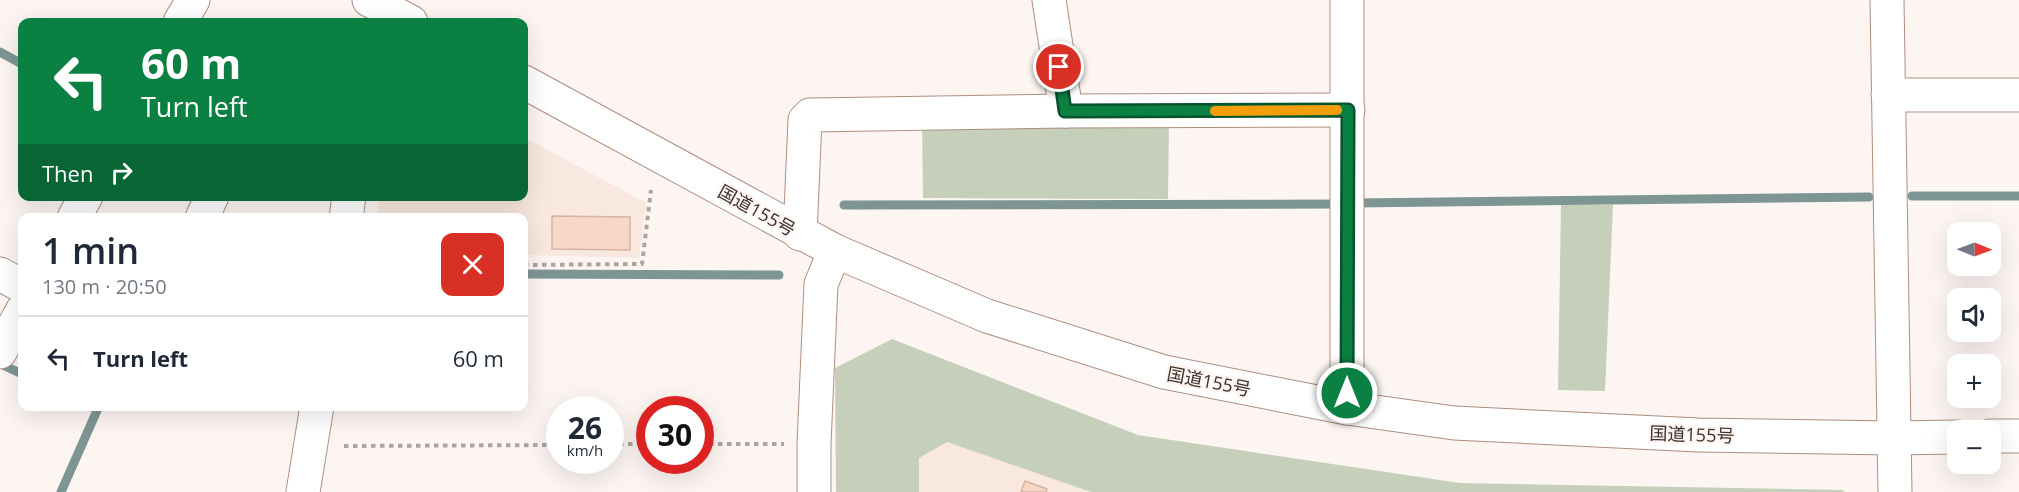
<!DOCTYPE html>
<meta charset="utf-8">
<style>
:root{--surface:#fff;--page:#f2f2f3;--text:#1f2937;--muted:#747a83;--line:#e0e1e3}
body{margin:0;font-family:"Open Sans","Noto Sans JP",sans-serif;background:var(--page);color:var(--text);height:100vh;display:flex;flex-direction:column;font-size:22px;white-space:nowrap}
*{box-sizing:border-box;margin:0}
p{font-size:20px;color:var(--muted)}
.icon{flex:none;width:33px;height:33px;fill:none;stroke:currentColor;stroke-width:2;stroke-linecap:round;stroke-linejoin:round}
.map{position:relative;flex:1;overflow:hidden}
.details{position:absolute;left:18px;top:213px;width:510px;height:198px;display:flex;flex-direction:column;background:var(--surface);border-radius:12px;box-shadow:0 6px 24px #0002}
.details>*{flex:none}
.guide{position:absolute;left:18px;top:18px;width:510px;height:183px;border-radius:12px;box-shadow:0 6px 24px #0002;background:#0b8043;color:#fff;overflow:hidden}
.needle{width:39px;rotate:91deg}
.tools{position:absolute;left:1947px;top:222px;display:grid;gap:12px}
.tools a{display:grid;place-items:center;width:54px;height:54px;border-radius:12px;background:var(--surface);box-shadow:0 6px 24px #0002;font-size:30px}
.speed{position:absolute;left:546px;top:396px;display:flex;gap:12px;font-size:30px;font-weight:700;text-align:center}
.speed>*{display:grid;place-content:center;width:78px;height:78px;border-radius:50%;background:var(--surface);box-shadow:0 6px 24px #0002;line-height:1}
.speed small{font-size:15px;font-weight:400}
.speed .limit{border:9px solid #d22;background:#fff;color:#111}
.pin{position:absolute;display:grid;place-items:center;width:51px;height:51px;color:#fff;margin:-26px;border:3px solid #fff;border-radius:50%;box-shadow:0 2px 6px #0007}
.me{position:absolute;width:66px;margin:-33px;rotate:0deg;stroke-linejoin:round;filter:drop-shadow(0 0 4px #0008)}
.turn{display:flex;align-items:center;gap:21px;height:126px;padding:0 24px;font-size:27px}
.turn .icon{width:78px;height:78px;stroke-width:2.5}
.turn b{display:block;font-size:42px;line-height:51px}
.then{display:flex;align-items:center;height:57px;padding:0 24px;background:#0003;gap:12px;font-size:22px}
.round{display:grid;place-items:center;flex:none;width:63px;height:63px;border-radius:12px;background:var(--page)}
.headline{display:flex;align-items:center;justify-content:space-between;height:102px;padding:0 24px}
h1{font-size:36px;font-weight:600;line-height:45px}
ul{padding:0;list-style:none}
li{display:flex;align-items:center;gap:18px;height:84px;padding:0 24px;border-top:2px solid var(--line)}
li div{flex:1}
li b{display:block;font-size:22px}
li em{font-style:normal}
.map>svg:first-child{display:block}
</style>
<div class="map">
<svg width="2019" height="492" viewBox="0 0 2019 492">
<rect width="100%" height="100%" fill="#fcf5f2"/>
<g fill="#f9e8df">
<polygon points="524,137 646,203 639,258 524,255 524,218 377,218 380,197 524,196"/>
<polygon points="947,442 1091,492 919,492 919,458"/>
</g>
<g fill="#c6cfba">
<polygon points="1169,119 1168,199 923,198 922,121"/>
<polygon points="1561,205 1613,205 1605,391 1558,390"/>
<polygon points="892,339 1138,435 1460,483 1842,490 1845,492 1091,492 947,442 919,458 919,492 836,492 835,368"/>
</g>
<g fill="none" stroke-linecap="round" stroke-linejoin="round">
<g stroke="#7d9694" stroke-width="9">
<polyline points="0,52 22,64"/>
<polyline points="1912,196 2019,196"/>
<polyline points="1353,203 1869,197"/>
<polyline points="844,205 1340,204"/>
<polyline points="524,274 779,275"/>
<polyline points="5,366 22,374"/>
<polyline points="61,492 99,406"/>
</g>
</g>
<g fill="#f9d7c6" stroke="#d5b4a4" stroke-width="1.5">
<polygon points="552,216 630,217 630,250 552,249"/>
<polygon points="1025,481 1047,489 1046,492 1021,492"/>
</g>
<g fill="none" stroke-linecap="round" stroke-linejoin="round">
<g stroke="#ae8e7f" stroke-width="35">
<g id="minor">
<polyline points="1049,0 1066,111"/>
<polyline points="1887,0 1895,492"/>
<polyline points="180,22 193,0"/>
<polyline points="1888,95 2019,95"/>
<polyline points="74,218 86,196"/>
<polyline points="202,218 212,196"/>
<polyline points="346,218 349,196"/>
<polyline points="800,234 805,120 810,115 1066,111 1348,110"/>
<polyline points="0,274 22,286"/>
<polyline points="0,352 22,311"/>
<polyline points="1347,408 1347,0"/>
<polyline points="303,492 317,406"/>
<polyline points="814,492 814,444 821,284 835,251"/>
</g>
</g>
<g stroke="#ae8e7f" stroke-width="35">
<g id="highway">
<polyline points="369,0 411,22"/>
<polyline points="524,82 835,251 987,316 1164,372 1347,408 1454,423 1698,435 1894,438 1958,437"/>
<polyline points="1990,436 2019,436"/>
</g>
</g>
<g stroke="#ada39f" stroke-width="4" stroke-dasharray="4.5 4.5" stroke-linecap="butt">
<polyline points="524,265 642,264 651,190"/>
<polyline points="610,444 650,444"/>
<polyline points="700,444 784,444"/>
<polyline points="344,446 560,445"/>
</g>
<use href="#minor" stroke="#fff" stroke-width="33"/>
<use href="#highway" stroke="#fff" stroke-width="33"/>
</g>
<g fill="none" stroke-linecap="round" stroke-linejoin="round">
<g stroke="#07532c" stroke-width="15">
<polyline id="route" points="1059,67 1065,111 1348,110 1347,393"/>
</g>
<use href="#route" stroke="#0b8043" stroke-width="10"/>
<polyline stroke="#f59e0b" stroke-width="10" points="1215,111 1337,110"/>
</g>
<g text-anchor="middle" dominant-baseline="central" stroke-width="4.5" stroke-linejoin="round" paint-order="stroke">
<g font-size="18" fill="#3d302a" stroke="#fcf5f2">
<text transform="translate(757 210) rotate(29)">国道155号</text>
<text transform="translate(1209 381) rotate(11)">国道155号</text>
<text transform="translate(1692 434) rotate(2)">国道155号</text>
</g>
</g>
</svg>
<div class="tools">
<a><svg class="needle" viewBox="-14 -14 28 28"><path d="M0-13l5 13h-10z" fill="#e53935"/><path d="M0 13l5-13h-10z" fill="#747a83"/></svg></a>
<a><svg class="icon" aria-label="sound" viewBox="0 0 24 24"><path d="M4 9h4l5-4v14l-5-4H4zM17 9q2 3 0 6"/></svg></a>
<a>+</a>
<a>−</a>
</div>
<div class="speed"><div>26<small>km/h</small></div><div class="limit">30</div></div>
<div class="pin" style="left:1059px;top:67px;background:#d93025"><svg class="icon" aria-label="arrive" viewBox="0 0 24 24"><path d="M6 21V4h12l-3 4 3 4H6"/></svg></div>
<svg class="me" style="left:1347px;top:393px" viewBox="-20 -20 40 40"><circle r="17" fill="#0b8043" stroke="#fff" stroke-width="3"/><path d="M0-11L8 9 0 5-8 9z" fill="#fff"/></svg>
<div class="guide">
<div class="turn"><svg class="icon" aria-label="left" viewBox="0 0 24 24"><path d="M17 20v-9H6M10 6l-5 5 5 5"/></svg><div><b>60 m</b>Turn left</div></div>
<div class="then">Then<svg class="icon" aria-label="right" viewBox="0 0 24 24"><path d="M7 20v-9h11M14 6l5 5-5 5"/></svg></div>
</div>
<section class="details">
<div class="headline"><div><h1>1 min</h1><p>130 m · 20:50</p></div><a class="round" style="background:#d93025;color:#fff"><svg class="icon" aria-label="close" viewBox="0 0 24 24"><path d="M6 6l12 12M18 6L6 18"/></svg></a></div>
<ul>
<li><svg class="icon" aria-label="left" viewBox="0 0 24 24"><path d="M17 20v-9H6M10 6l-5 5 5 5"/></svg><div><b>Turn left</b></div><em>60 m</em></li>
</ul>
</section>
</div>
